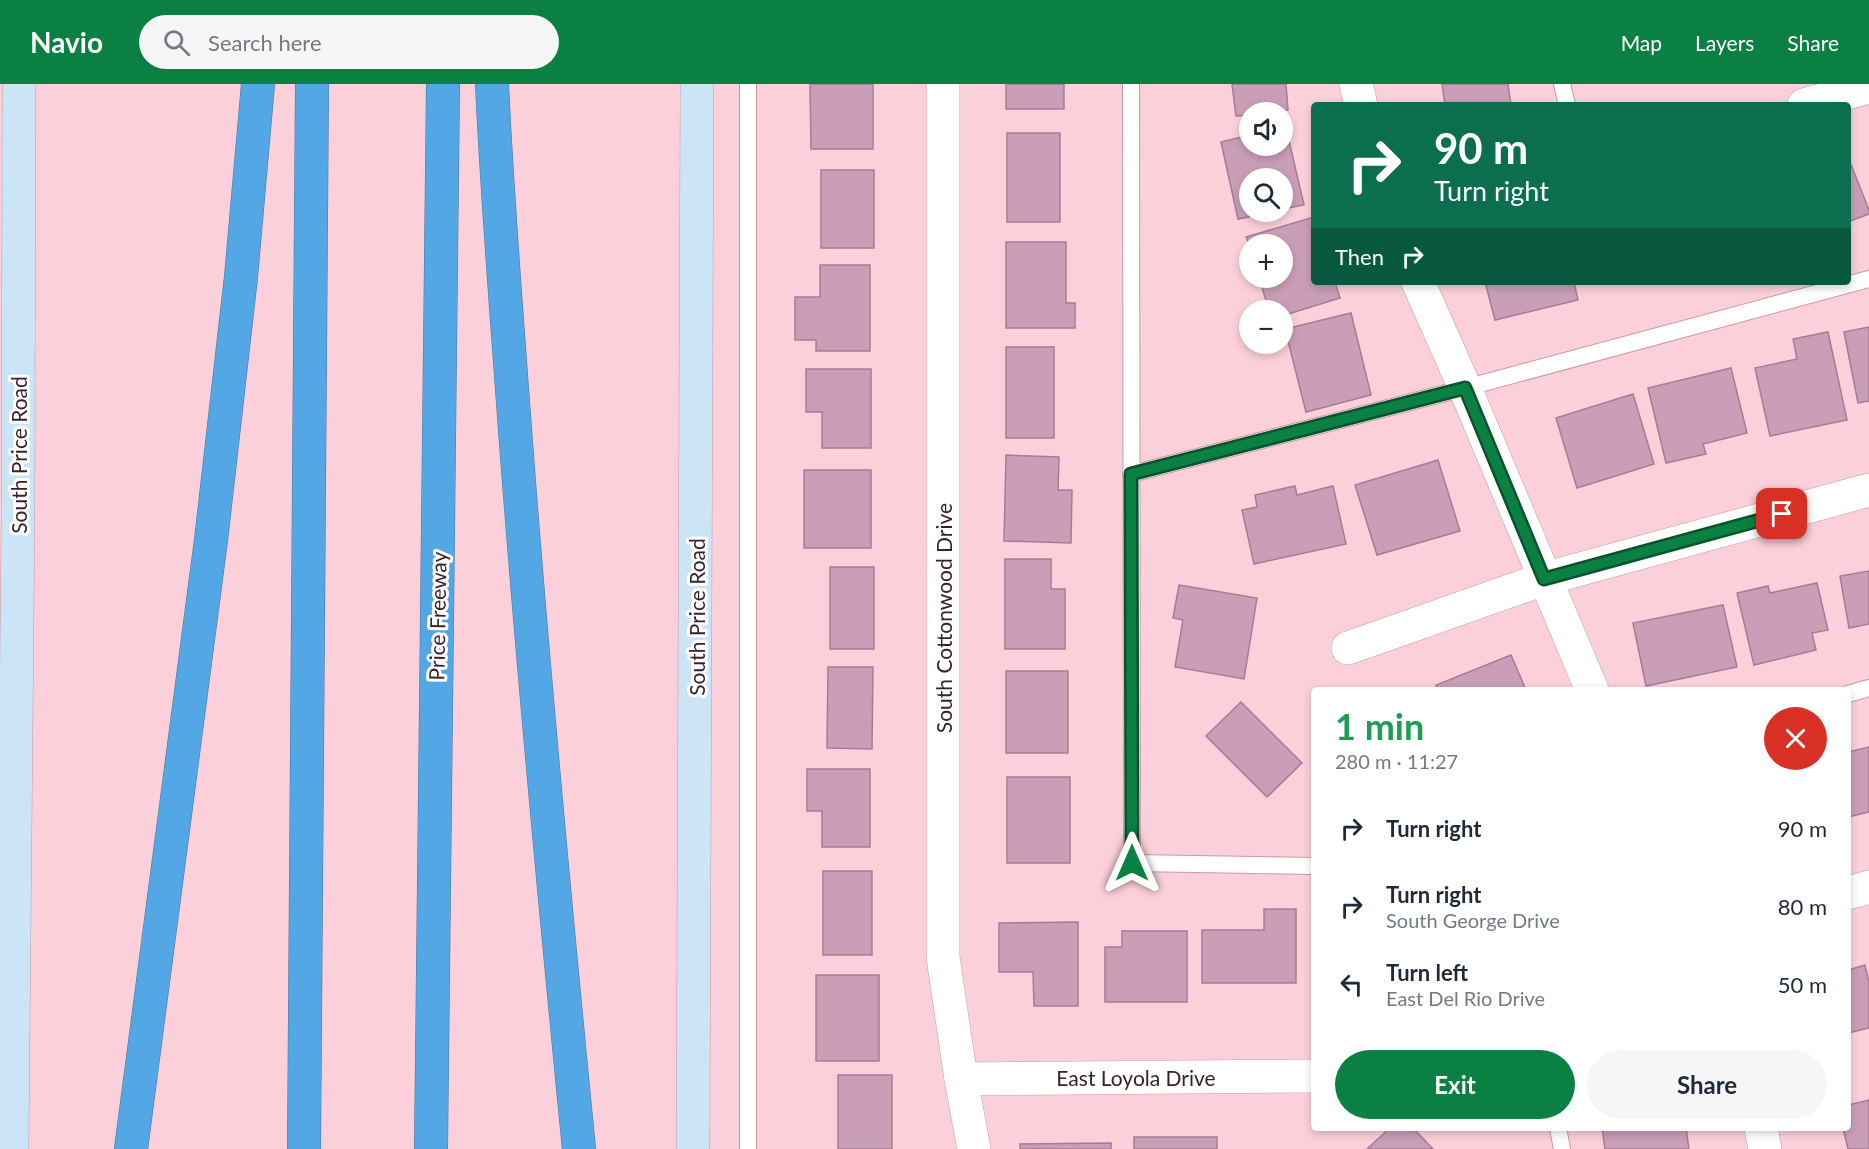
<!DOCTYPE html>
<meta charset="utf-8">
<style>
:root{--surface:#fff;--page:#f6f6f7;--text:#1f2937;--muted:#747a83;--accent:#0b8043}
body{margin:0;font-family:Lato,sans-serif;background:var(--page);color:var(--text);height:100vh;display:flex;flex-direction:column;font-size:22px;white-space:nowrap}
*{box-sizing:border-box;margin:0}
p{font-size:20px;color:var(--muted)}
.icon{flex:none;width:33px;height:33px;fill:none;stroke:currentColor;stroke-width:2;stroke-linecap:round;stroke-linejoin:round}
.map{position:relative;flex:1;overflow:hidden}
.details{position:absolute;left:1311px;top:603px;width:540px;height:444px;display:flex;flex-direction:column;background:var(--surface);border-radius:6px;box-shadow:0 3px 9px #0003}
.details>*{flex:none}
.hud{position:absolute;left:1311px;top:18px;width:540px;height:183px;border-radius:6px;box-shadow:0 3px 9px #0003;background:#0b6e4f;color:#fff;overflow:hidden}
.tools{position:absolute;left:1239px;top:18px;display:grid;gap:12px}
.tools a{display:grid;place-items:center;width:54px;height:54px;border-radius:50%;background:var(--surface);box-shadow:0 3px 9px #0003;font-size:30px}
.pin{position:absolute;display:grid;place-items:center;width:51px;height:51px;color:#fff;margin:-26px;border-radius:12px;box-shadow:0 3px 9px #0006}
.me{position:absolute;width:66px;margin:-33px;rotate:0deg;stroke-linejoin:round;filter:drop-shadow(0 0 4px #0008)}
.turn{display:flex;align-items:center;gap:21px;height:126px;padding:0 24px;font-size:27px}
.turn .icon{width:78px;height:78px;stroke-width:2.5}
.turn b{display:block;font-size:42px;line-height:51px}
.then{display:flex;align-items:center;height:57px;padding:0 24px;background:#0003;gap:12px;font-size:22px}
.round{display:grid;place-items:center;flex:none;width:63px;height:63px;border-radius:32px;background:var(--page)}
.headline{display:flex;align-items:center;justify-content:space-between;height:102px;padding:0 24px}
h1{font-size:36px;font-weight:700;line-height:45px;color:#1e9e55}
.primary-button{display:flex;gap:12px;margin-top:auto;padding:12px 24px}
.primary-button a{flex:1;height:69px;border-radius:36px;background:var(--accent);color:#fff;font-size:24px;font-weight:700;line-height:69px;text-align:center}
.primary-button a+a{background:var(--page);color:var(--text)}
ul{padding:0;list-style:none}
li{display:flex;align-items:center;gap:18px;height:78px;padding:0 24px}
li div{flex:1}
li b{display:block;font-size:22px}
li em{font-style:normal}
header{display:flex;align-items:center;gap:36px;box-sizing:border-box;height:84px;padding:0 30px;background:var(--accent);color:#fff}
header strong{font-size:28px}
nav{display:flex;gap:33px;margin-inline-start:auto;font-size:21px}
.search{width:420px;height:54px;background:var(--page);display:flex;align-items:center;gap:15px;box-sizing:border-box;padding:0 21px;border-radius:33px;color:var(--muted);font-size:22px}
.map>svg:first-child{display:block}
</style>
<header>
<strong>Navio</strong>
<div class="search"><svg class="icon" aria-label="search" viewBox="0 0 24 24"><circle cx="10" cy="10" r="6"/><path d="M15 15l6 6"/></svg>Search here</div>
<nav><a>Map</a><a>Layers</a><a>Share</a></nav>
</header>
<div class="map">
<svg width="1869" height="1065" viewBox="0 0 1869 1065">
<rect width="100%" height="100%" fill="#fcd0da"/>
<g fill="#cb9eb8" stroke="#a67c95" stroke-width="1.5">
<polygon points="810,0 873,0 873,65 811,65"/>
<rect x="1006" y="0" width="58" height="25"/>
<polygon points="1232,0 1286,0 1288,26 1250,28 1250,31 1236,32"/>
<polygon points="1442,0 1508,0 1511,21 1445,21"/>
<polygon points="1282,44 1286,44 1304,121 1282,125 1282,94 1250,94 1250,128 1273,128 1238,135 1221,58 1250,51 1250,62 1282,62"/>
<rect x="1007" y="49" width="53" height="89"/>
<polygon points="1848,73 1869,126 1869,130 1848,138"/>
<rect x="821" y="86" width="53" height="78"/>
<polygon points="1314,133 1314,198 1335,198 1340,214 1282,232 1282,226 1269,226 1259,194 1282,194 1282,160 1250,160 1250,163 1246,153"/>
<polygon points="1006,158 1066,158 1066,219 1075,219 1075,244 1006,244"/>
<polygon points="820,181 870,181 870,267 816,267 816,256 795,256 795,213 820,213"/>
<polygon points="1485,198 1574,198 1578,216 1495,236"/>
<polygon points="1351,229 1371,311 1306,328 1285,245"/>
<polygon points="1869,243 1869,317 1858,319 1844,248"/>
<polygon points="1828,248 1847,336 1770,352 1755,284 1797,275 1793,255"/>
<rect x="1006" y="263" width="48" height="91"/>
<polygon points="1731,284 1747,349 1703,360 1706,370 1666,379 1648,304"/>
<polygon points="806,285 871,285 871,364 822,364 822,328 806,328"/>
<polygon points="1633,310 1654,380 1577,404 1556,334"/>
<polygon points="1006,371 1059,373 1058,406 1072,406 1071,459 1004,457"/>
<polygon points="1438,376 1460,447 1377,471 1355,401"/>
<rect x="804" y="386" width="67" height="78"/>
<polygon points="1295,402 1297,411 1333,402 1346,460 1254,480 1242,426 1257,423 1255,411"/>
<polygon points="1005,475 1051,475 1051,505 1065,505 1065,565 1005,565"/>
<rect x="830" y="483" width="44" height="82"/>
<polygon points="1869,487 1869,540 1849,544 1840,492"/>
<polygon points="1817,499 1828,546 1812,549 1816,566 1754,581 1737,509 1768,502 1770,509"/>
<polygon points="1179,501 1257,514 1244,595 1175,583 1183,536 1173,534"/>
<polygon points="1723,521 1737,583 1646,602 1633,539"/>
<polygon points="1511,571 1526,606 1439,606 1436,601"/>
<polygon points="828,583 873,583 872,665 827,664"/>
<rect x="1006" y="587" width="62" height="82"/>
<polygon points="1241,618 1302,679 1267,713 1206,652"/>
<polygon points="1869,663 1869,728 1848,733 1848,668"/>
<polygon points="807,685 870,685 870,763 822,763 822,727 807,727"/>
<rect x="1007" y="693" width="63" height="86"/>
<rect x="823" y="787" width="49" height="84"/>
<polygon points="1264,825 1296,825 1296,899 1202,899 1202,846 1264,846"/>
<polygon points="1078,838 1078,922 1034,922 1033,888 999,888 999,839"/>
<polygon points="1122,847 1187,847 1187,918 1105,918 1105,863 1122,863"/>
<polygon points="1865,881 1869,898 1869,944 1848,949 1848,886"/>
<rect x="816" y="891" width="63" height="86"/>
<rect x="838" y="991" width="54" height="74"/>
<polygon points="1869,1016 1869,1065 1848,1065 1843,1044 1848,1044 1848,1021"/>
<polygon points="1390,1044 1413,1044 1433,1065 1367,1065"/>
<polygon points="1602,1044 1686,1044 1689,1065 1605,1065"/>
<rect x="1134" y="1053" width="83" height="12"/>
<polygon points="1111,1059 1111,1065 1020,1065 1020,1060"/>
</g>
<g fill="none" stroke-linecap="round" stroke-linejoin="round">
<g stroke="#cc99a5" stroke-width="18">
<g id="lane">
<polyline points="748,0 748,1065"/>
<polyline points="1131,0 1132,779 1314,782"/>
<polyline points="1562,0 1567,21"/>
<polyline points="1131,390 1465,304 1869,195"/>
<polyline points="1848,610 1869,604"/>
<polyline points="1558,1044 1562,1065"/>
</g>
</g>
<g stroke="#cc99a5" stroke-width="34">
<g id="street">
<polyline points="943,0 943,873 961,995 974,1065"/>
<polyline points="1356,0 1361,21"/>
<polyline points="1804,21 1869,3"/>
<polyline points="1418,198 1465,304 1592,606"/>
<polyline points="1348,564 1544,495 1869,406"/>
<polyline points="1848,809 1869,803"/>
<polyline points="961,995 1311,992"/>
<polyline points="1761,1044 1765,1065"/>
</g>
</g>
<g stroke="#cc99a5" stroke-width="34">
<g id="secondary">
<polyline points="12,1065 18,434 19,0"/>
<polyline points="693,1065 697,0"/>
</g>
</g>
<g stroke="#4978a2" stroke-width="34">
<g id="highway">
<path d="M492,0c5,111 14,221 22,332 18,245 41,489 65,733"/>
<polyline points="131,1065 211,456 241,193 258,0"/>
<polyline points="304,1065 312,0"/>
<polyline points="431,1065 443,0"/>
</g>
</g>
<use href="#lane" stroke="#fff" stroke-width="16"/>
<use href="#street" stroke="#fff" stroke-width="33"/>
<use href="#secondary" stroke="#cbe5f7" stroke-width="33"/>
<use href="#highway" stroke="#53a7e4" stroke-width="33"/>
</g>
<g fill="none" stroke-linecap="round" stroke-linejoin="round">
<g stroke="#07532c" stroke-width="15">
<polyline id="route" points="1132,779 1131,390 1465,304 1544,495 1782,430"/>
</g>
<use href="#route" stroke="#0b8043" stroke-width="10"/>
</g>
<g text-anchor="middle" dominant-baseline="central" stroke-width="6" stroke-linejoin="round" paint-order="stroke">
<g font-size="21" fill="#362227" stroke="#fff">
<text transform="translate(18 371) rotate(-90)">South Price Road</text>
<text transform="translate(437 532) rotate(-89)">Price Freeway</text>
<text transform="translate(696 533) rotate(-90)">South Price Road</text>
<text transform="translate(943 534) rotate(-90)">South Cottonwood Drive</text>
<text x="1136" y="993">East Loyola Drive</text>
</g>
</g>
</svg>
<div class="tools">
<a><svg class="icon" aria-label="sound" viewBox="0 0 24 24"><path d="M4 9h4l5-4v14l-5-4H4zM17 9q2 3 0 6"/></svg></a>
<a><svg class="icon" aria-label="search" viewBox="0 0 24 24"><circle cx="10" cy="10" r="6"/><path d="M15 15l6 6"/></svg></a>
<a>+</a>
<a>−</a>
</div>
<div class="pin" style="left:1782px;top:430px;background:#d93025"><svg class="icon" aria-label="arrive" viewBox="0 0 24 24"><path d="M6 21V4h12l-3 4 3 4H6"/></svg></div>
<svg class="me" style="left:1132px;top:779px" viewBox="-20 -20 40 40"><path d="M0-17L14 15 0 8-14 15z" fill="#0b8043" stroke="#fff" stroke-width="4"/></svg>
<div class="hud">
<div class="turn"><svg class="icon" aria-label="right" viewBox="0 0 24 24"><path d="M7 20v-9h11M14 6l5 5-5 5"/></svg><div><b>90 m</b>Turn right</div></div>
<div class="then">Then<svg class="icon" aria-label="right" viewBox="0 0 24 24"><path d="M7 20v-9h11M14 6l5 5-5 5"/></svg></div>
</div>
<section class="details">
<div class="headline"><div><h1>1 min</h1><p>280 m · 11:27</p></div><a class="round" style="background:#d93025;color:#fff"><svg class="icon" aria-label="close" viewBox="0 0 24 24"><path d="M6 6l12 12M18 6L6 18"/></svg></a></div>
<ul>
<li><svg class="icon" aria-label="right" viewBox="0 0 24 24"><path d="M7 20v-9h11M14 6l5 5-5 5"/></svg><div><b>Turn right</b></div><em>90 m</em></li>
<li><svg class="icon" aria-label="right" viewBox="0 0 24 24"><path d="M7 20v-9h11M14 6l5 5-5 5"/></svg><div><b>Turn right</b><p>South George Drive</p></div><em>80 m</em></li>
<li><svg class="icon" aria-label="left" viewBox="0 0 24 24"><path d="M17 20v-9H6M10 6l-5 5 5 5"/></svg><div><b>Turn left</b><p>East Del Rio Drive</p></div><em>50 m</em></li>
</ul>
<div class="primary-button"><a>Exit</a><a>Share</a></div>
</section>
</div>
